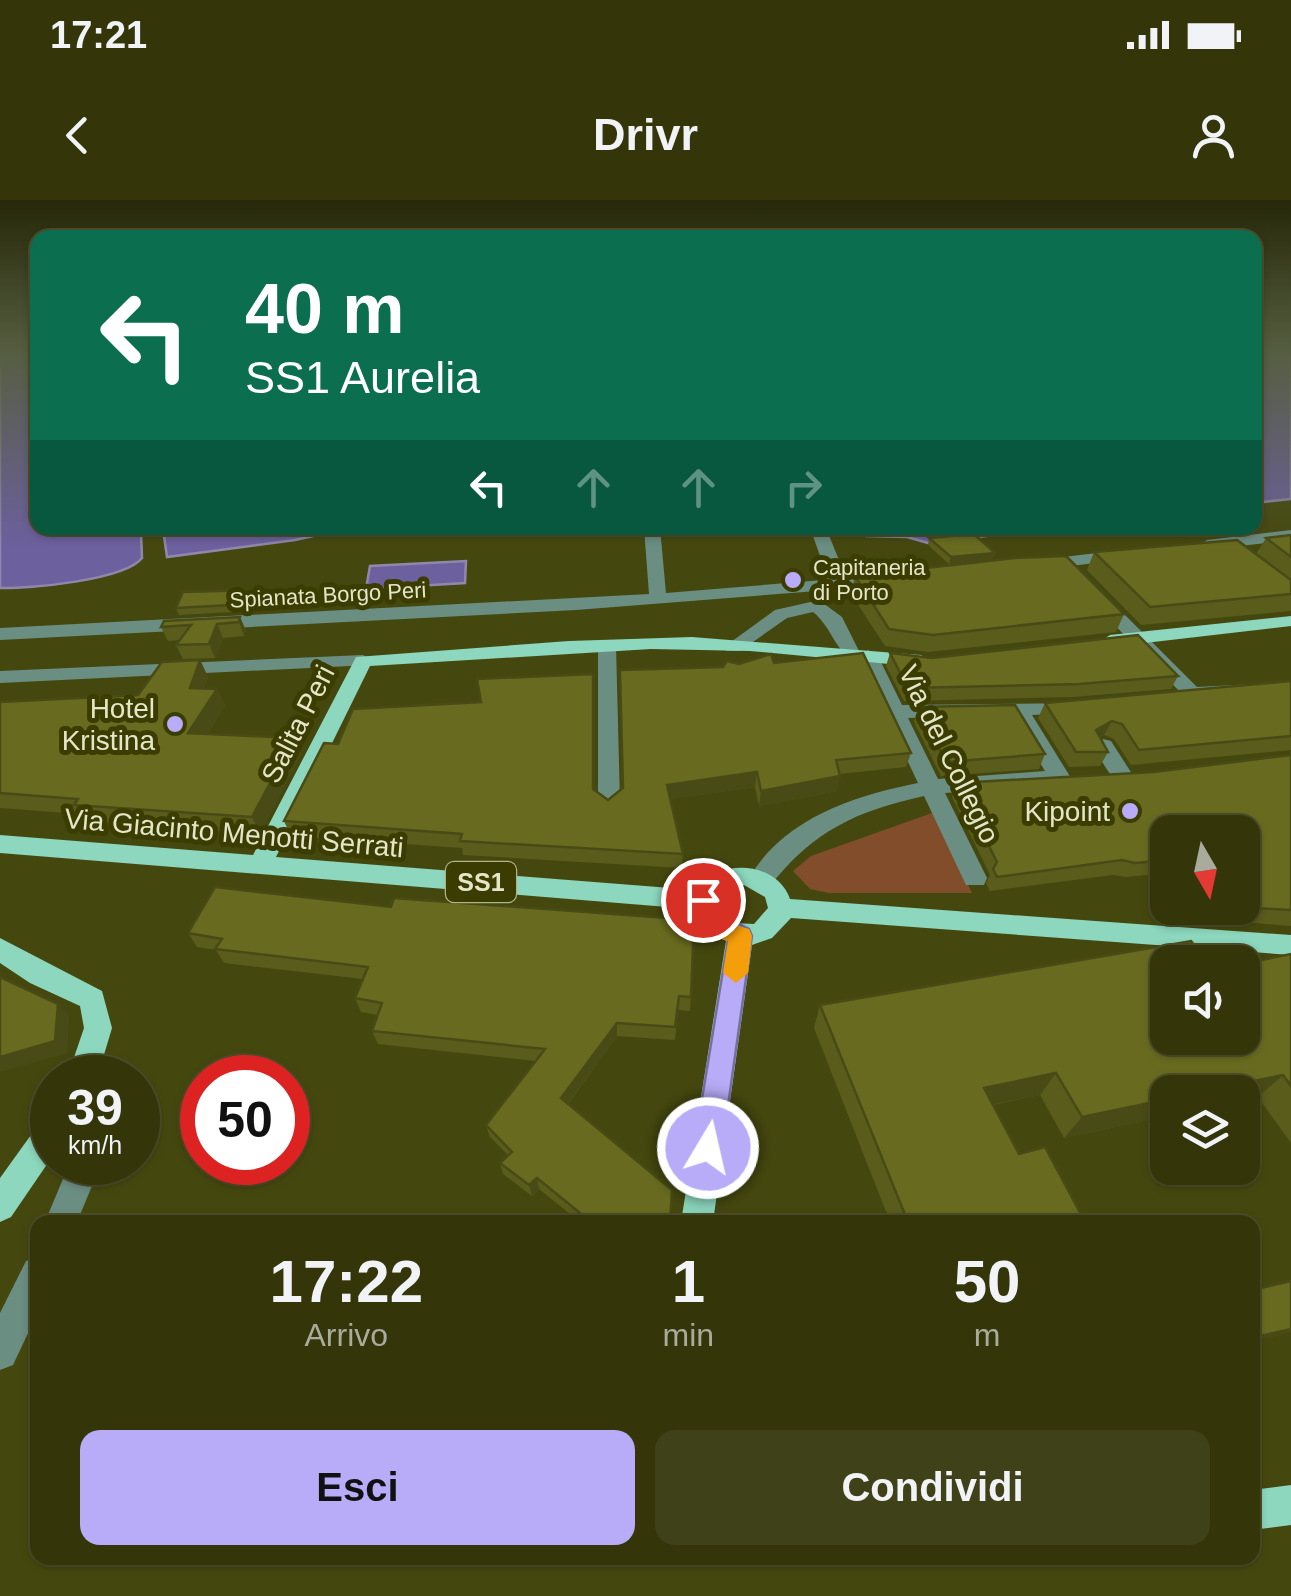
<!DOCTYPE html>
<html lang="it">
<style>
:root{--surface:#34360a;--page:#3f4118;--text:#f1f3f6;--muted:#a9ab9c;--line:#4e502b;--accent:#b8abf7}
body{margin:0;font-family:Arial,sans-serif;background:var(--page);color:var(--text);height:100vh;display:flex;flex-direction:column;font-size:38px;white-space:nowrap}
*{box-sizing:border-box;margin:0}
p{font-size:32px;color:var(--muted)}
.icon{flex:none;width:55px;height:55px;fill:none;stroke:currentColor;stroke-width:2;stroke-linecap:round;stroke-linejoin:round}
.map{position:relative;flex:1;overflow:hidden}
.panel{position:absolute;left:30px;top:1015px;width:1230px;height:350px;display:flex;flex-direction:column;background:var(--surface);border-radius:20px;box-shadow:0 2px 8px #0004,0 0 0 2px var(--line)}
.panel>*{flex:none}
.hud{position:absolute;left:30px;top:30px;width:1232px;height:305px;border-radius:20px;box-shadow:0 2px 8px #0004,0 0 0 2px var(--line);background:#0b6e4f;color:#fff;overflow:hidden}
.needle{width:65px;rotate:171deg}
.buttons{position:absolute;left:1150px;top:615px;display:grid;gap:20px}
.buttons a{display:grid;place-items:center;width:110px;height:110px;border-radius:20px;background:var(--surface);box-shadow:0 2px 8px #0004,0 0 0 2px var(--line);font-size:50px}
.speed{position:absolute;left:30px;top:855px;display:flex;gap:20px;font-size:50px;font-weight:700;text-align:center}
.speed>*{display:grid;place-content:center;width:130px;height:130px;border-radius:50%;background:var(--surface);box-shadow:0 2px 8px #0004,0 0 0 2px var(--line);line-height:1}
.speed small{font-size:25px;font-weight:400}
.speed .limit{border:15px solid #d22;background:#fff;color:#111}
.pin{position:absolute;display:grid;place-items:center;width:85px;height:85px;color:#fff;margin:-42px;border:5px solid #fff;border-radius:50%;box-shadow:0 2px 10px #0007}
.me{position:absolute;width:110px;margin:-55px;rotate:9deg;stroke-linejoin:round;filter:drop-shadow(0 0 8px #0008)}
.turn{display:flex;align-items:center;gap:35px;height:210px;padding:0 50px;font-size:45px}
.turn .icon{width:130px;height:130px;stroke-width:2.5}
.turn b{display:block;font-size:70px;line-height:85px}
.lanes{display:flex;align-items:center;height:95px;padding:0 50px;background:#0003;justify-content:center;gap:50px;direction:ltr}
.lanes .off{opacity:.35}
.eta{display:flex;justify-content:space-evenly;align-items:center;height:170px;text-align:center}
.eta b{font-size:60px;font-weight:800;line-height:70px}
.action{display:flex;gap:20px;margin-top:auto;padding:20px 50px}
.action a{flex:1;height:115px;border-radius:20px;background:var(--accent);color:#111;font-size:40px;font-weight:800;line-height:115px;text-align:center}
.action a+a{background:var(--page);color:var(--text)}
.status{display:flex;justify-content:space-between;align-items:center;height:70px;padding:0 50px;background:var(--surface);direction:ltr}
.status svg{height:28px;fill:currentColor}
header{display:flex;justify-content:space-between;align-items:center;height:130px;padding:0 50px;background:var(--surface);font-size:45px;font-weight:800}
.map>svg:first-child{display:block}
</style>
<div class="status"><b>17:21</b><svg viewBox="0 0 49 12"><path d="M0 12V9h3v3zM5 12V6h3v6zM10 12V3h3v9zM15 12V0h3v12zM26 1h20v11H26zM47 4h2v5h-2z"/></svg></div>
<header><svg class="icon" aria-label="back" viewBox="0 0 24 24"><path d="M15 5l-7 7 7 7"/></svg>Drivr<svg class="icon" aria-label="person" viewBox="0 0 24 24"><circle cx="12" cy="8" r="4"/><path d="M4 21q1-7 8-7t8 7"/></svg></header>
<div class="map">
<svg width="1291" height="1396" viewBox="0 0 1291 1396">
<rect width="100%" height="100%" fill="#45480e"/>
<polygon fill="#824d2b" points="932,613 972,693 829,693 810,689 793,671 811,656"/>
<g fill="#6c609f" stroke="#9088ac" stroke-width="2.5">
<path d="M0,154h37l1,174h312l-55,12 -128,17 -4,-28 -22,3 1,26c-17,22 -113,31 -142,30z"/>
<polygon points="1255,154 1291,154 1291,299 1255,303"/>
<polygon points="904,328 1053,328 928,343 907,337 865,336"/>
<polygon points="466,361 465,383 366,389 370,366"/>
</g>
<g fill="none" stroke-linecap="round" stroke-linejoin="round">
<g fill="#6b8e82" fill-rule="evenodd">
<path d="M644,328h16l6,65 158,-13 3,-5 -17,-47h16l19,47 -3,4 42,-3 9,5 -9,5 -48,4 -13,13 19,14 17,34 -9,6c-14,-6 -20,-32 -37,-45l-26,6 -47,33h-14l-2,-4 51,-37 40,-9 2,-10 -241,19 -576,30v-12l649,-34z"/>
<polygon points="1291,330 1291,340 1207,350 1199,345 1207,340"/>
<polygon points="1122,350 1128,351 1128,359 1038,370 1030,365 1038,360"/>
<polygon points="1094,396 1106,396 1197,487 1291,482 1291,494 1185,497 1094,404"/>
<polygon points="607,440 616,446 620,603 609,611 598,603 598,446"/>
<path d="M868,450l10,6 24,49 180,-2 3,4 -10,6 -43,2 39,63 -11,7 -115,8 42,85 -3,7h-18l-42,-89c-68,15 -111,35 -155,91h-18l-3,-7c34,-61 105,-84 170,-97l-60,-127zM1011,515l34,56 -107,8 -30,-61z"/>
<polygon points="363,455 373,461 370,465 0,483 0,471"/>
<polygon points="1103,539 1111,541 1134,577 1131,582 1115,582 1092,546"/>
<polygon points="70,962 102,962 77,1022 45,1022"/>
<polygon points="38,1056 38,1112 13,1165 0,1170 0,1113 26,1061"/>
</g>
<g fill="#8cd7be" fill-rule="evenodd">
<polygon points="1291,416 1291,426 1110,447 1101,441 1110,435"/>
<path d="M692,437l229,18 10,6 -10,6 -171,-16 -99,-2 -281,17 -94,191 420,33c22,-33 81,-29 94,9l501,36v20l-500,-37 -19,20 -20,7 -39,277h-32l45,-281 -27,-15 -7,-17 -692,-56v-18l253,20 103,-198 213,-16zM744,685l21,12 3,11 -14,16 -19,-1 -18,-15 4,-16z"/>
<polygon points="0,738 102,791 112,828 97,878 67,878 84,828 80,806 30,783 0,763"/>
<polygon points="52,917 52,957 11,1017 0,1022 0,978 41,921"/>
<polygon points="1291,1285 1291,1325 1252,1330 1252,1290"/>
</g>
</g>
<g fill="#595c1b">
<polygon points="1291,335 1291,411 1141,425 1087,370 1094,352 1256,354 1266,338"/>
<polygon points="929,338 993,359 949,364 928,345"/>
<polygon points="855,376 1124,414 1116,432 928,452 885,446 851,394"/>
<polygon points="254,390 257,397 252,411 179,415 176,408"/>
<polygon points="240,417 246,431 244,436 223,438 215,458 183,459 176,445 180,440 168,441 161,427"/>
<polygon points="890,453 932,458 1178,476 1171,489 1073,497 904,501 886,466"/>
<polygon points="200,460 208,477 204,488 217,489 225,506 207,534 294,538 301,554 260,634 85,621 80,614 0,608 0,502 138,495"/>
<polygon points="774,463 911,553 906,567 839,574 837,591 759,606 755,587 671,599 683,654 682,668 463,655 462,648 291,636 284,621 338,544 481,502 594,488 594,589 608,600 623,588 723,467 739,464"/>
<polygon points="1291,481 1291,552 1291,550 1131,565 1114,539 1104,535 1100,538 1108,552 1100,566 1069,567 1038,518 1045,503"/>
<polygon points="918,507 1045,554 1039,569 941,576 914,522"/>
<polygon points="1291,555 1291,726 1243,722 1237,708 1242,708 1242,632 1168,632 1168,673 1126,677 1113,675 990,691 986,683 990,675 952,597 957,583 1154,572"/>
<polygon points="391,707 694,720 690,811 678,810 675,840 617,836 568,904 670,1022 580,1022 539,989 532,996 503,974 500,963 508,955 490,937 486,925 536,861 378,844 372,831 378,815 361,812 355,798 363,779 224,763 216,750 197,747 188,733"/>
<polygon points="1291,754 1291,943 1258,897 1064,938 1040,895 993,905 1019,954 1085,1022 890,1022 814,828 820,805 1168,838"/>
</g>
<g fill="#494b16">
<polygon points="995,353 993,359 949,364 951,357"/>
<polygon points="254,390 257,397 252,411 249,404"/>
<polygon points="240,417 246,431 244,436 239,422"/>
<polygon points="217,424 223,438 215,458 209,444"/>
<polygon points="200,460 208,477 198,504 190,488"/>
<polygon points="217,489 225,506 197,549 188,533"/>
<polygon points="1112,521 1104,535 1088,545 1096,530"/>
<polygon points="294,538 301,554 260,634 252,617"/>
<polygon points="757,572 755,587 667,600 667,585"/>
<polygon points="840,576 837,591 759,606 761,591"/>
<polygon points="58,804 69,816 67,853 0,872 0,857"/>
<polygon points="617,823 617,836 563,910 561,898"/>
<polygon points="1056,873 1040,895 970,909 984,888"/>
<polygon points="1283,875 1258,897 1242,900 1242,892 1200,892"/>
<polygon points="1168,899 1168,916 1064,938 1082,917"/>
<polygon points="537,978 539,989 532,996 529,985"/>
<polygon points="1291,1129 1291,1132 1252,1142 1252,1138"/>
</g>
<g fill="#686b1f" stroke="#494b16" stroke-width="2.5">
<polygon points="974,334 995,353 951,357 929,338"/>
<polygon points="1291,335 1291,357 1266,338"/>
<polygon points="1237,340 1291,380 1291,394 1150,407 1094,352"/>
<polygon points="1066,356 1124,414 933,435 889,429 855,376 1015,358"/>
<polygon points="254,390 249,404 176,408 183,392"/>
<polygon points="240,417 239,422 217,424 209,444 176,445 191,425 161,427 164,421"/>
<polygon points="1138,435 1178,476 1079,484 908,488 890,453 932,458"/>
<polygon points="863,453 911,553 836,560 840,576 761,591 757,572 667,585 683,654 460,641 462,634 284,621 324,543 338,544 353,509 481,502 477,479 593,474 593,589 608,600 623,588 620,470 723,467 727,461 739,464 771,454 774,463"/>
<polygon points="200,460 190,488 217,489 188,533 294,538 252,617 74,605 78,599 0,593 0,502 138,495 162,462"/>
<polygon points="1291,481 1291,536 1139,550 1122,524 1112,521 1096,530 1108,552 1076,552 1045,503"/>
<polygon points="1015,505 1045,554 946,562 918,507"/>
<polygon points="1291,555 1291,710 1255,708 1242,679 1242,632 1168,632 1168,660 1135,663 1122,660 997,677 993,669 997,662 957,583 1154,572"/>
<polygon points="215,687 391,707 394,698 694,720 691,797 679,796 675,827 617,823 561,898 672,990 670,1022 591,1022 537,978 529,985 500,963 512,952 486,925 545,849 372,831 382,803 355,798 368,767 215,749 222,739 188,733"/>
<polygon points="1191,741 1207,762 1168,762 1168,838 1242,838 1242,764 1291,754 1291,886 1283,875 1200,892 1168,892 1168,899 1082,917 1056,873 984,888 1019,954 1045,947 1085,1022 908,1022 820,805"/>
<polygon points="0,777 58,804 55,841 0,857"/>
<polygon points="1291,1081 1291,1129 1252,1138 1252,1090"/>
</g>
<linearGradient id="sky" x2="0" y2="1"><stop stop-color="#262808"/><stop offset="0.44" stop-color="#565e41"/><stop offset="1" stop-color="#565e41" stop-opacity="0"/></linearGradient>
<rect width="1291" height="349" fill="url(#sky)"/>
<polygon fill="#b8abf7" stroke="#786fa1" stroke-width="2.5" points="703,691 711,694 718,714 749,729 752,736 722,948 718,958 708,961 698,958 694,948 728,740 696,719 692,700"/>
<polygon fill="#f59e0b" points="724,722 749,729 752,736 748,773 736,783 723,773 728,741 715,737 712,731"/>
<g fill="#b8abf7" stroke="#3b3d00" stroke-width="4">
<circle cx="793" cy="380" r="10"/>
<circle cx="175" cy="524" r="10"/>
<circle cx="1130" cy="611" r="10"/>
</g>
<g text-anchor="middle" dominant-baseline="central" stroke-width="10" stroke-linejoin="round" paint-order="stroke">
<g font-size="22" fill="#e3e6c9" stroke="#3b3d00" text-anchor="start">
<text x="813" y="367">Capitaneria<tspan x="813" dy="25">di Porto</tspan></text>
</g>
<g font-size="22" fill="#e3e6c9" stroke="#3b3d00">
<text transform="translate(328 395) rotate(-3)">Spianata Borgo Peri</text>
</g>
<rect fill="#3b3d00" stroke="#b1b38d" stroke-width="2.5" x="446" y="662" width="70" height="40" rx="8"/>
<g font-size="25" font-weight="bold" fill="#e3e6c9">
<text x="481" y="682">SS1</text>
</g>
<g font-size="28" fill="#e3e6c9" stroke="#3b3d00" text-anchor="end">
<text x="155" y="508">Hotel<tspan x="155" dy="32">Kristina</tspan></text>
<text x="1110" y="611">Kipoint</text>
</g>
<g font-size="28" fill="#e3e6c9" stroke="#3b3d00">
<text transform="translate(298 524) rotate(-63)">Salita Peri</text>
<text transform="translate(949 554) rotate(64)">Via del Collegio</text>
<text transform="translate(234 633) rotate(5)">Via Giacinto Menotti Serrati</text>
</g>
</g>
</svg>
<div class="buttons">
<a><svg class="needle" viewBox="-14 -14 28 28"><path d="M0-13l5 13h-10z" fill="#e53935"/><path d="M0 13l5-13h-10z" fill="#a9ab9c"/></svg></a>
<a><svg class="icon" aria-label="sound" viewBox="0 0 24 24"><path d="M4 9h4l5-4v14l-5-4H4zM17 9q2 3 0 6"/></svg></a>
<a><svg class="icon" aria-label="layers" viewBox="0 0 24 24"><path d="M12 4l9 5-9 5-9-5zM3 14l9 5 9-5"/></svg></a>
</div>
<div class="speed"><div>39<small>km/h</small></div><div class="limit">50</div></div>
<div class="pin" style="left:703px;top:700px;background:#d93025"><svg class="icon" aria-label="arrive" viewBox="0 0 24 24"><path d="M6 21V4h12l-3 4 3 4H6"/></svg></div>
<svg class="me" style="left:708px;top:948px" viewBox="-20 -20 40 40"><circle r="17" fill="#b8abf7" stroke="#fff" stroke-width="3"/><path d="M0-11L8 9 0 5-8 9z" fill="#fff"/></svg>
<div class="hud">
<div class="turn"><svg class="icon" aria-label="left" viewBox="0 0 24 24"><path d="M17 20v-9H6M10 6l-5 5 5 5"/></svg><div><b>40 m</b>SS1 Aurelia</div></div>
<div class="lanes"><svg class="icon" aria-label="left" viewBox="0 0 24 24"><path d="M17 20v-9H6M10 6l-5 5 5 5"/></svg><svg class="icon off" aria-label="ahead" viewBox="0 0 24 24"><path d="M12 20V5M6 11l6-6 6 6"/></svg><svg class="icon off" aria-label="ahead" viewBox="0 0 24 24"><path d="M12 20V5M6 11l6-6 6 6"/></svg><svg class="icon off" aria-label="right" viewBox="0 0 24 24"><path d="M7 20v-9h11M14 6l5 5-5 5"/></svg></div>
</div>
<section class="panel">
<div class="eta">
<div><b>17:22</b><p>Arrivo</p></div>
<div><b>1</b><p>min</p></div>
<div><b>50</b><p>m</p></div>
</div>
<div class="action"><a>Esci</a><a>Condividi</a></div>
</section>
</div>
